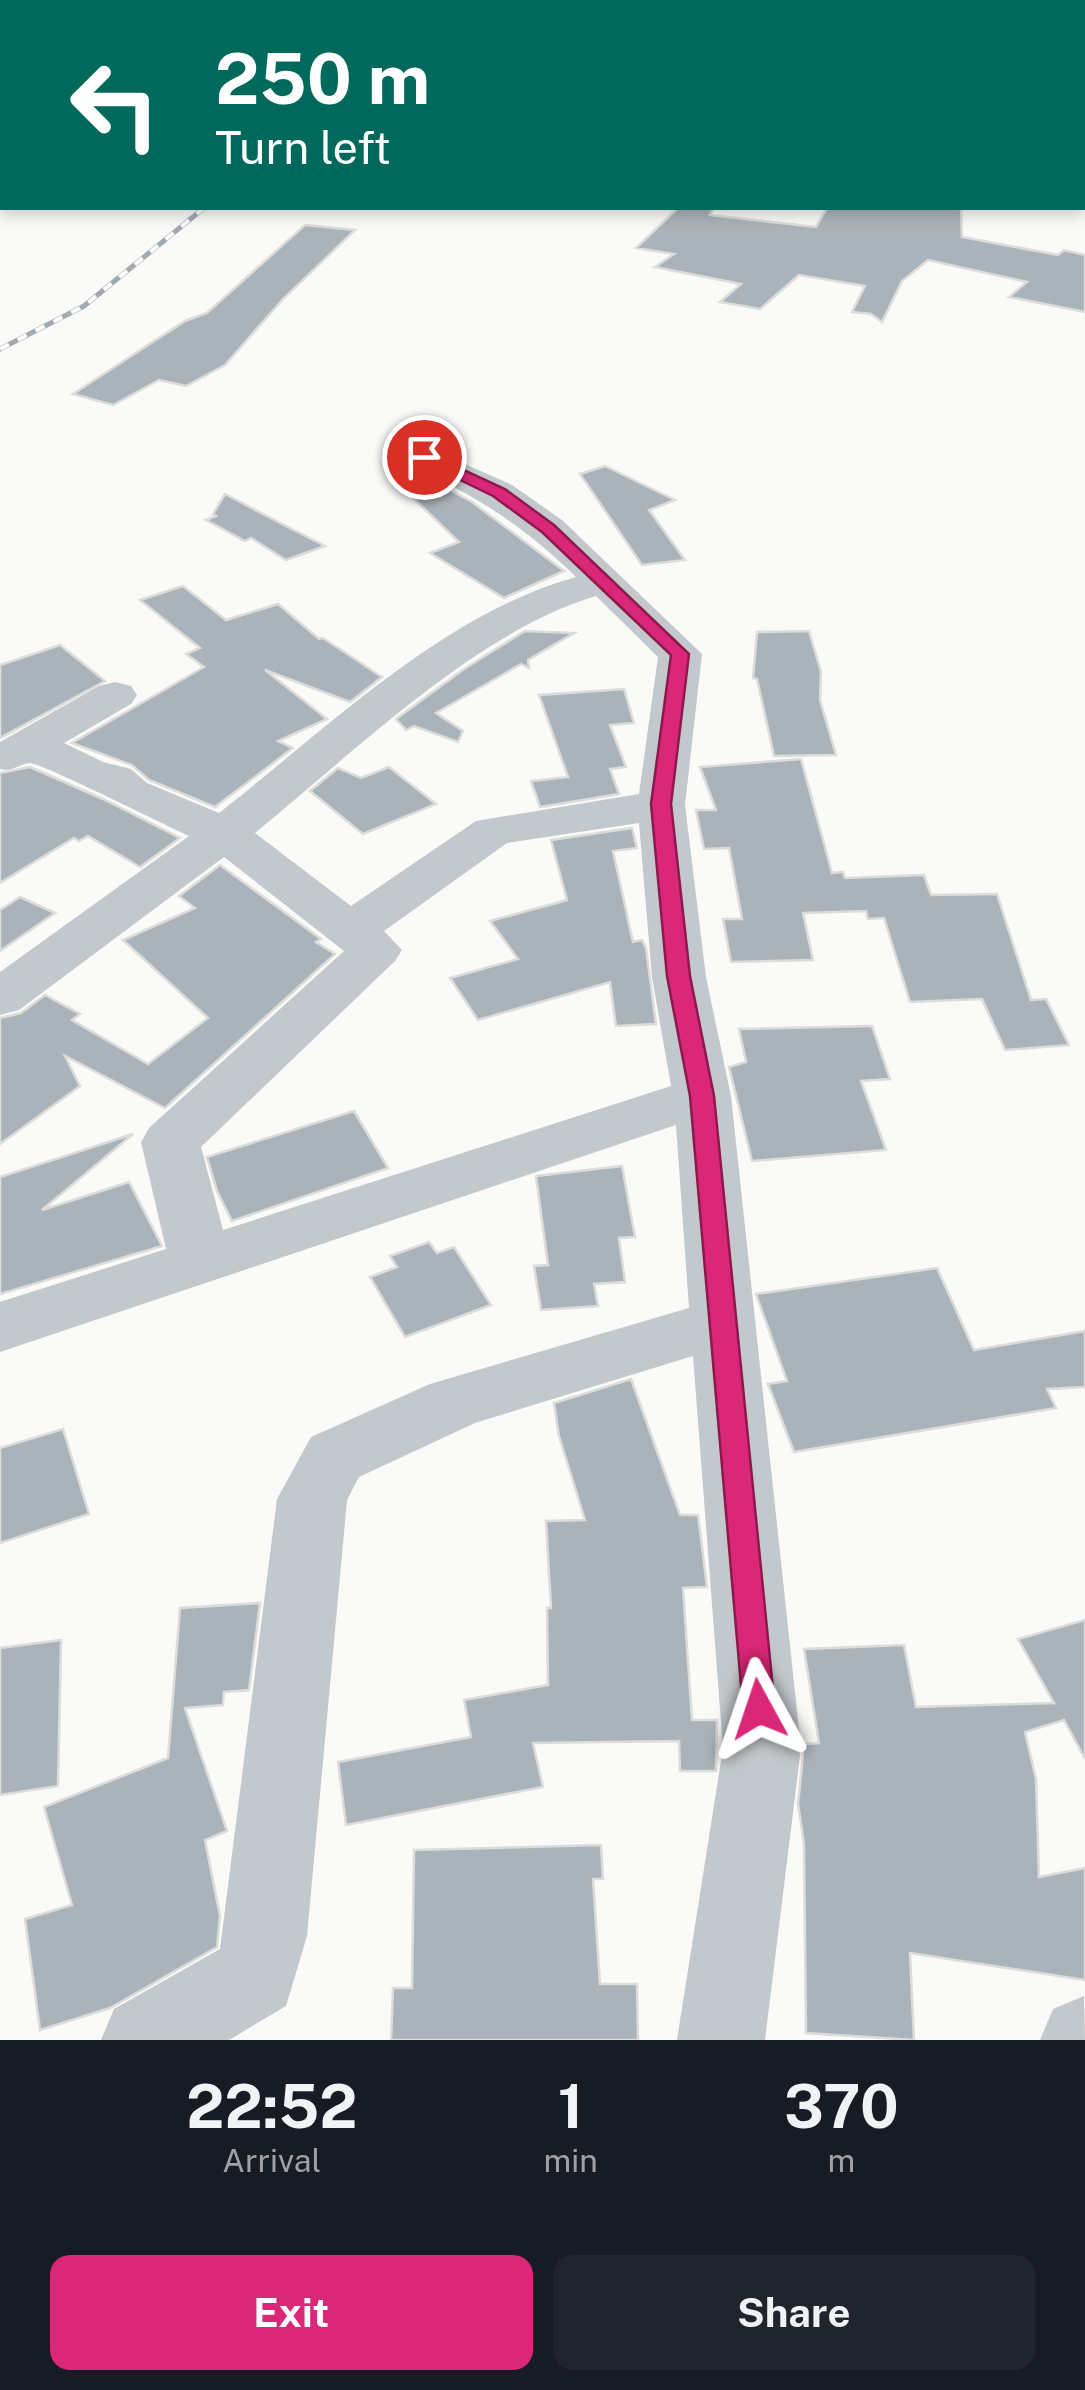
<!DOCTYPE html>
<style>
:root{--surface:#171b24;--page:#20242c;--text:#f1f3f6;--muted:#9ea1a6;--accent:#db2777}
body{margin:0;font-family:"Public Sans",sans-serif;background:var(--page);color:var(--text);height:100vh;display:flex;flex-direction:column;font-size:38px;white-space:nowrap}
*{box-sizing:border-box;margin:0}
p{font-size:32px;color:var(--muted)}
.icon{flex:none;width:55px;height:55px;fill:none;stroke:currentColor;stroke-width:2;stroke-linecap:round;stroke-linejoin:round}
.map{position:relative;height:2040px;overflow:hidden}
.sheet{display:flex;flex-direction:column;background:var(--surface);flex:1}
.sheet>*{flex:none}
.banner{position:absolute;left:0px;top:0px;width:1085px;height:210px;box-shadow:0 5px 15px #0003;background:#00695c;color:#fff;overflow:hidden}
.pin{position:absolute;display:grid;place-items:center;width:85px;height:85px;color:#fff;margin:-42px;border:5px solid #fff;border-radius:50%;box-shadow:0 2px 10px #0007}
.me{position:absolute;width:110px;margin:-55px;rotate:355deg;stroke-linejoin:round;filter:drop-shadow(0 0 8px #0008)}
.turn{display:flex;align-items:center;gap:35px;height:210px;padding:0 50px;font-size:45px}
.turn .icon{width:130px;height:130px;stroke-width:2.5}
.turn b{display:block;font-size:70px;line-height:85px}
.eta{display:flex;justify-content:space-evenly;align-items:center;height:170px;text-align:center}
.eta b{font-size:60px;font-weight:700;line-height:70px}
.cta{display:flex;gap:20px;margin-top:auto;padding:20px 50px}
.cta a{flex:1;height:115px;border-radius:20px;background:var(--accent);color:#fff;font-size:40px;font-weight:700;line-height:115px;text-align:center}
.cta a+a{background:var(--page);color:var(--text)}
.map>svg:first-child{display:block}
</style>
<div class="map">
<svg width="1085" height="2040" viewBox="0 0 1085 2040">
<rect width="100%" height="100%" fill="#fafaf8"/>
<g fill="#aab3b9" stroke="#dcdcda" stroke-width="2.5">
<polygon points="678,208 714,208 710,215 816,227 827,208 961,208 962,237 1058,255 1064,250 1085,255 1085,312 1009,297 1027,282 928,260 902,281 882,322 871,314 852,312 865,286 799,275 760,309 720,302 741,284 655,267 674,254 636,248"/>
<polygon points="305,225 355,230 283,299 225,365 186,386 159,380 113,405 73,394 185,321 207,313"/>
<polygon points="605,466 675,500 649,510 685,560 642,565 580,474"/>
<polygon points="408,467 472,502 564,571 504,598 430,553 459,542 386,472"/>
<polygon points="225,494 284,525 325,546 286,560 251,538 245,541 206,520 216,516 213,514"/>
<polygon points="183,586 226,620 278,604 319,639 323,638 382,677 350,702 265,670 327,719 278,741 293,748 215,807 149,780 132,765 72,743 204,667 186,654 200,648 140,600"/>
<polygon points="525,631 574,633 528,660 529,668 521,664 436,713 463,731 458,742 414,726 406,730 396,719 464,669"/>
<polygon points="809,631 821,672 820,700 836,755 774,756 757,679 753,678 757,632"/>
<polygon points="60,645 105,681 0,738 0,665"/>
<polygon points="624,689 634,723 610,725 626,767 610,769 619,794 540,807 531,781 568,777 539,695"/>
<polygon points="801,759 832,873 843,872 845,878 924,875 931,895 997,894 1031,1000 1046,999 1069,1045 1005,1050 982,999 910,1002 884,918 868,919 866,911 803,913 813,960 731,962 723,919 742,919 729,848 704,849 696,810 716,810 700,767"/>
<polygon points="30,767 103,799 180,838 140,867 88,836 79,841 74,838 0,883 0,773"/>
<polygon points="389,767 436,804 363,834 310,791 338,768 361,778"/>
<polygon points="632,828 637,848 613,851 633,942 642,940 646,948 656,1024 616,1026 610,982 478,1020 450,978 518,959 490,921 567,900 551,840"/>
<polygon points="220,865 321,939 316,942 335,954 165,1108 65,1056 80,1086 0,1144 0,1018 21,1013 45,995 80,1014 72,1020 148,1064 208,1018 123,940 195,908 179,896"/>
<polygon points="20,897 55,913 0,951 0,910"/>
<polygon points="872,1026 890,1079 861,1081 886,1150 752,1161 729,1067 746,1062 739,1029"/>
<polygon points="354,1111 388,1168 232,1221 217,1191 207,1157"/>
<polygon points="133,1134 42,1210 129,1182 162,1246 0,1294 0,1177"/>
<polygon points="622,1166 635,1237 619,1238 625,1282 594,1284 598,1306 541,1310 534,1266 548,1265 536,1176"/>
<polygon points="429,1242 437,1253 454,1247 491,1305 405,1337 370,1277 397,1267 390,1256"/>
<polygon points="937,1268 974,1350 1085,1331 1085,1387 1047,1389 1056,1408 794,1452 768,1384 787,1381 756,1294"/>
<polygon points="631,1379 680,1515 698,1515 707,1587 683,1588 692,1720 717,1720 716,1771 680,1771 679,1741 533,1743 543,1787 346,1825 338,1762 471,1737 464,1700 548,1685 547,1608 551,1608 546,1521 585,1520 559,1436 554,1403"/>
<polygon points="63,1429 89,1514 0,1543 0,1448"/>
<polygon points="260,1603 249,1690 224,1692 223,1705 185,1708 227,1831 205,1840 220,1916 217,1947 110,2008 40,2030 25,1919 72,1905 44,1807 168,1758 180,1608"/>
<polygon points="1085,1620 1085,1759 1064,1720 1025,1732 1036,1779 1039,1877 1085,1868 1085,1980 910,1953 914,2040 806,2033 804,1844 798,1804 804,1744 819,1743 804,1649 904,1645 916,1707 1054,1703 1018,1639"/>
<polygon points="61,1640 58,1786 0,1795 0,1648"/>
<polygon points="601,1845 603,1879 593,1879 600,1984 637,1984 638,2040 391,2040 393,1988 412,1988 414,1850"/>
</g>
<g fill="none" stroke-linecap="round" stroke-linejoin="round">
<g fill="#c3c8cc" fill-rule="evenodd">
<polygon points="959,0 992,0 993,2 961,2"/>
<polygon points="1082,49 1085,50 1085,64 1082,64"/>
<path d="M424,446l88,39 50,35 140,134 -17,151 21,172 25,119 70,652 -36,292h-88l46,-292 -30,-392 -218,67 -116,54 -12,23 -40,436 -21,70 -57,34h-128l13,-31 106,-60 57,-450 34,-62 119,-53 259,-76 -13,-183 -676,227v-50l166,-53 -25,-107 8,-14 195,-177 -120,-94 -205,153 -19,5v-43l189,-136c-22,-10 -150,-74 -159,-73 -11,1 -17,9 -30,6v-27l99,-56 16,-4 16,4 6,9 -6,9 -67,39 39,19 28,7 16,14 72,30c108,-84 223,-199 357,-236 -53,-52 -99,-80 -165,-112l-5,-8 5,-8zM596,596l62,61 -19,137 -163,27 -125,85 -96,-73c97,-79 222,-202 341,-237zM639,823l13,154 19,109 -448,144 -22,-83 194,-186 7,-11 -18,-19 123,-88z"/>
<polygon points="1084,1996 1085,2040 1040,2040 1053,2009"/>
</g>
<g stroke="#a2aab0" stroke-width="5">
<polyline id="rail" points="0,349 84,306 204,208"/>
</g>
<use href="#rail" stroke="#fff" stroke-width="4" stroke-dasharray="10" stroke-linecap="butt"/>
</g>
<polygon fill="#db2777" stroke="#8e194d" stroke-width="2.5" points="419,454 429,454 505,489 554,525 689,654 671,804 690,976 714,1096 775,1709 770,1719 759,1724 748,1719 743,1709 690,1096 667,976 651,804 671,655 542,532 493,496 419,460"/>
</svg>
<div class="pin" style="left:424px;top:457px;background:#d93025"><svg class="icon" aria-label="arrive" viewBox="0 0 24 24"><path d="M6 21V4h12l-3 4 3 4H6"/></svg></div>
<svg class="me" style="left:759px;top:1709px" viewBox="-20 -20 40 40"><path d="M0-17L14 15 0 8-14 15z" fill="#db2777" stroke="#fff" stroke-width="4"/></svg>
<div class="banner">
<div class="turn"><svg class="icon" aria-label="left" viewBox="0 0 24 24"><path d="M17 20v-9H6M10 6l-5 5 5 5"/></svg><div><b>250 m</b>Turn left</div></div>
</div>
</div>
<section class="sheet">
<div class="eta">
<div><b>22:52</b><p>Arrival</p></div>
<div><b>1</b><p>min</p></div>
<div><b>370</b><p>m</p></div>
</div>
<div class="cta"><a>Exit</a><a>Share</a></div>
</section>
